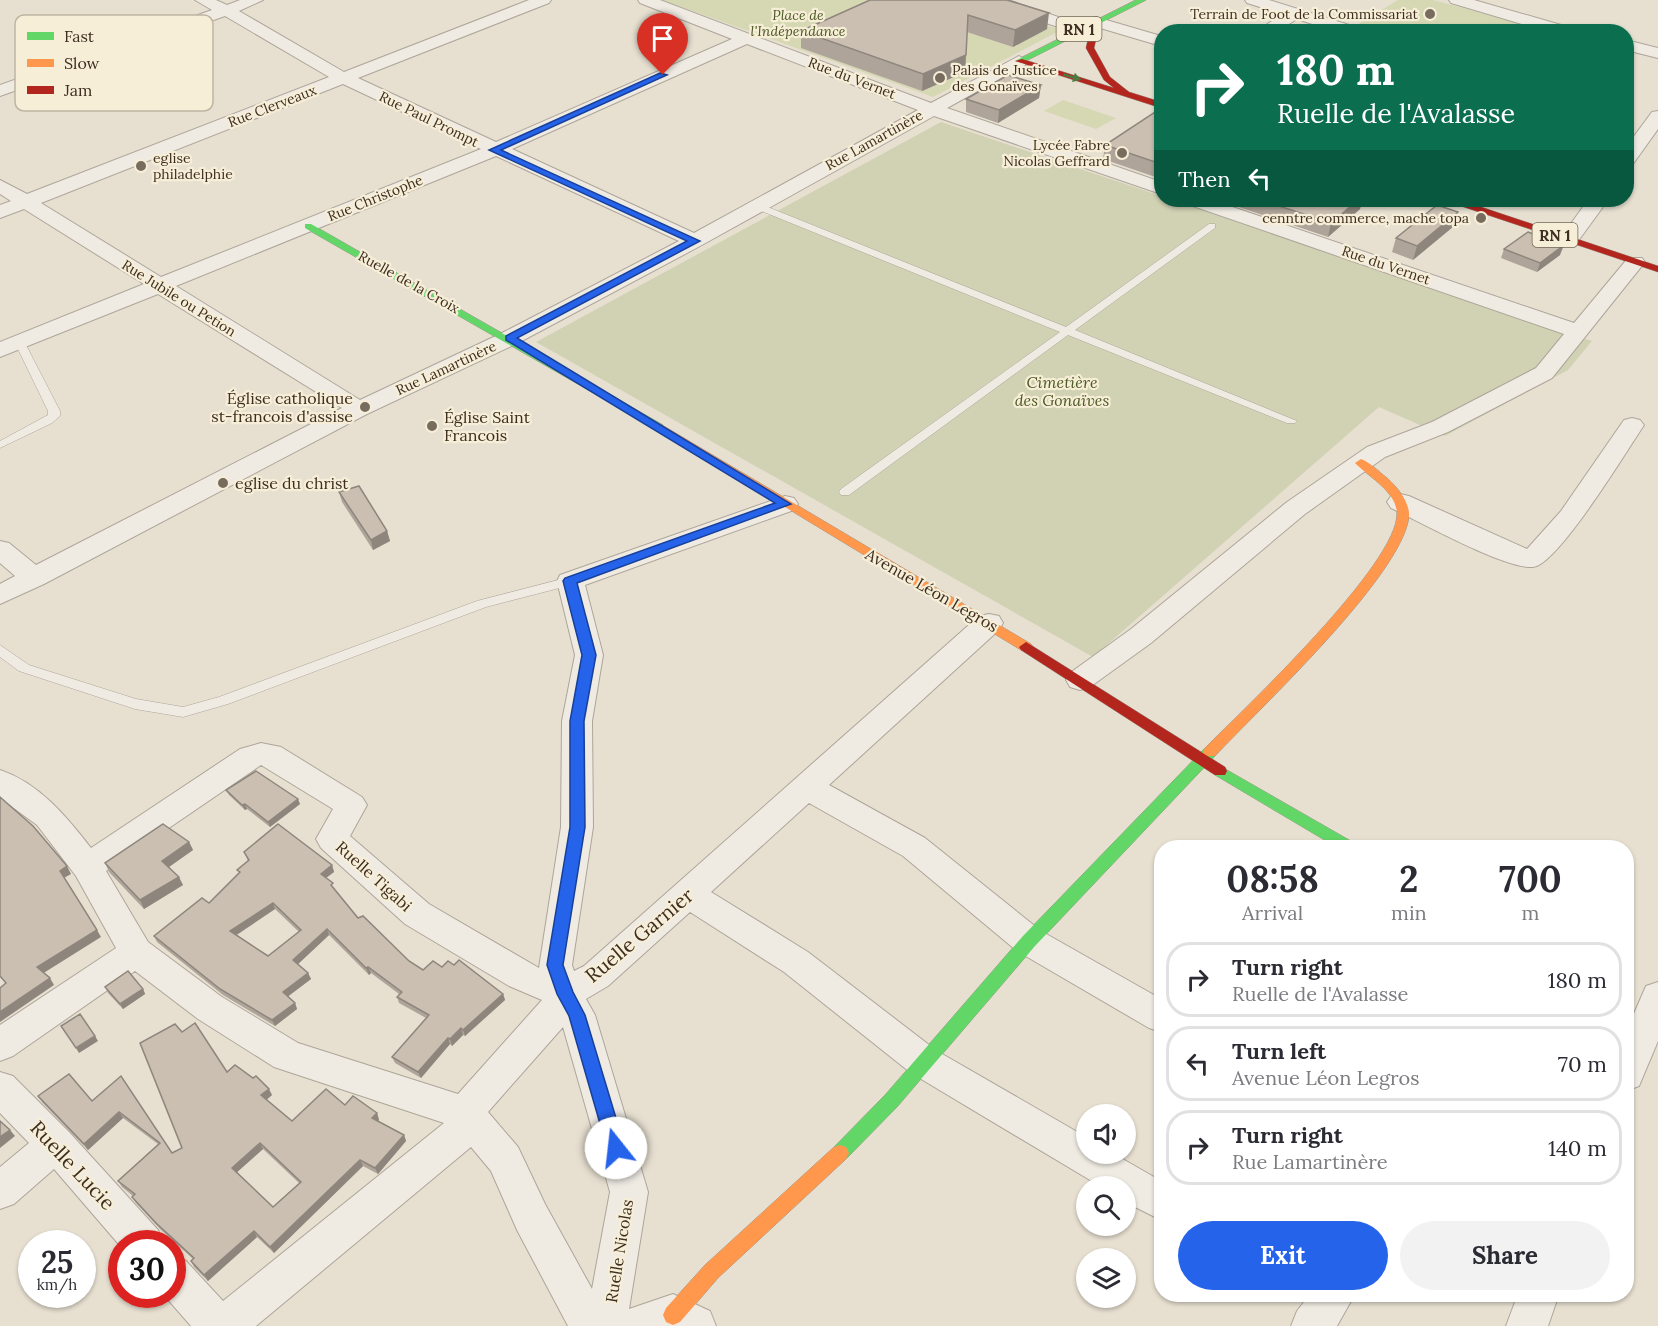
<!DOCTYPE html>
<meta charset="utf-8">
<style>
:root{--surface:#fff;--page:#f2f2f3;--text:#2b2b33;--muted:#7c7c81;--line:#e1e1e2;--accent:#2563eb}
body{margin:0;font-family:Lora,serif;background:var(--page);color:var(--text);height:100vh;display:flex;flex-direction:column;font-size:22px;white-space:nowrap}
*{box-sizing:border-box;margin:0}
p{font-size:20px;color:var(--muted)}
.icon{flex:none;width:33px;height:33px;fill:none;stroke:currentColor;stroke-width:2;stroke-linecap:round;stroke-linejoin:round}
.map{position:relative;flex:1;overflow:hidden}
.sheet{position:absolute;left:1154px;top:840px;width:480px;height:462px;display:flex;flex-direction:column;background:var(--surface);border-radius:24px;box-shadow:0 2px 4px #0004}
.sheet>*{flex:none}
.hud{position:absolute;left:1154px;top:24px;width:480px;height:183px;border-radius:24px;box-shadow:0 2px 4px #0004;background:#0b6e4f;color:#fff;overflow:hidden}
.buttons{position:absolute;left:1076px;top:1104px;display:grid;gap:12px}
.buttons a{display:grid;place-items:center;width:60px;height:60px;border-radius:50%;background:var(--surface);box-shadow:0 2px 4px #0004;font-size:30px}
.speed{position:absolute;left:18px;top:1230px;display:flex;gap:12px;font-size:30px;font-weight:700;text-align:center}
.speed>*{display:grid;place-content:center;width:78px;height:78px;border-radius:50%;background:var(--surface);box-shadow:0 2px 4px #0004;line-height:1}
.speed small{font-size:15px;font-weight:400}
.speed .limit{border:9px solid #d22;background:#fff;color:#111}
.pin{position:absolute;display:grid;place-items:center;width:51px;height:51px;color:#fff;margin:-62px -26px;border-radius:50% 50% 50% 0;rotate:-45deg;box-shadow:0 0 6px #0007}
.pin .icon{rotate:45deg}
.me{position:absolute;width:66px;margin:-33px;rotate:344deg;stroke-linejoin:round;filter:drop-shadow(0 0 4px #0008)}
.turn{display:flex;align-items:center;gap:21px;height:126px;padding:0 24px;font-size:27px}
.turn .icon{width:78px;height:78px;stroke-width:2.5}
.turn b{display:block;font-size:42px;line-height:51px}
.then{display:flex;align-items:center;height:57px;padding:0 24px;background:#0003;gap:12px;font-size:22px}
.eta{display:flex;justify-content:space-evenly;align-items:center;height:102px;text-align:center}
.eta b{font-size:36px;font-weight:700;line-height:42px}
.primary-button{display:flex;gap:12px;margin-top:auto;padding:12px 24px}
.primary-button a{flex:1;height:69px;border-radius:36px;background:var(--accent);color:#fff;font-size:24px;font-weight:700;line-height:69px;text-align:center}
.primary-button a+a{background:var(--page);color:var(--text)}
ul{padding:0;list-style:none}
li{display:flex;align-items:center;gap:18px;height:75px;margin:0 12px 9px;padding:0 12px;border:3px solid var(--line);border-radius:24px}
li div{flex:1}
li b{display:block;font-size:22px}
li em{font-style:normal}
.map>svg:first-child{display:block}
</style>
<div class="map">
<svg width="1658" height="1326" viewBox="0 0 1658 1326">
<rect width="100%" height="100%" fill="#e7e0d1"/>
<g fill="#d6d7b3" fill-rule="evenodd">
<path d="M662,0h305l94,30 -128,67zM802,48l163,17 -1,7 -42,19z"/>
<polygon points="1398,0 1433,0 1548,31 1363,32 1352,28"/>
<polygon points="1063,100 1116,118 1096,129 1044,111"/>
</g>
<polygon fill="#d1d1b3" points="941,122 1161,196 1161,200 1172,200 1592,341 1568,370 1445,436 1379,407 1093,657 536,342"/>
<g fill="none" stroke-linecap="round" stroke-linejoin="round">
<g stroke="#ada599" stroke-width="1">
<g id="lane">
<polygon points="754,204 760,204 1066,327 1209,224 1215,224 1215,228 1075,330 1297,421 1295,423 1287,423 1068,335 849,495 841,495 839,492 841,489 1060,332 754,208"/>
<polygon points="19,338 24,341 60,411 60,416 52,423 0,448 0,441 48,415 48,411 14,341"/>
<polygon points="570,577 575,578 576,581 575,584 486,607 228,704 183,717 135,709 19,671 0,657 0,645 29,665 136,699 183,707 219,697 477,601"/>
</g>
</g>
<g stroke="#ada599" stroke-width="2">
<g id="street">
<path d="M195,0h21l11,5 13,-5h23l-24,11 105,61 185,-72h22l-2,3 -191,75 138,64 236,-103 -92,-36 -2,-3h22l271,103 88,-47 8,5 -2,4 -78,43 214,74v12l-227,-78 -232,129 -184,98 -151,71 -323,170 -44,20v-20l15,-8 -15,-13v-22l9,2 27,22 306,-157 -184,-114 -158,63v-15l144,-58 -120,-75 -24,9v-13l11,-4 -11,-7v-14l27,14 302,-117 -104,-61 -225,80v-11l212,-75zM747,44l171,66 -224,123 -182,-84zM343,84l138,65 -320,128 -120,-74zM496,156l183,85 -177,92 -142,67 -184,-114z"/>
<polygon points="984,0 1008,0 1085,26 1087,29 1079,34 986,3"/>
<polygon points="1245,0 1269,0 1362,29 1364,32 1337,32 1297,19 1276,32 1256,32 1282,14 1247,3"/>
<polygon points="1449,0 1474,0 1575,29 1577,32 1549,32 1451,3"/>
<polygon points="1096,17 1161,36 1161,46 1090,25 1088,22 1090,19"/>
<polygon points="1626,40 1658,48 1658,58 1626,50"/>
<polygon points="1658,111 1658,129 1633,164 1626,166 1626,147 1652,112"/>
<polygon points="1185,200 1212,200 1574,323 1628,258 1642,258 1645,262 1552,378 1448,432 1385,457 1305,514 1151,643 1090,687 1080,690 1070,687 1066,680 1070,673 1131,629 1287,502 1367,447 1432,422 1536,368 1564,334 1187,204"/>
<polygon points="1588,200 1608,200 1576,244 1562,244 1559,240"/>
<path d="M1632,418l8,2 4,5c-16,24 -87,141 -111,142 -28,2 -113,-45 -142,-59l-4,-6 4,-6 9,-2 9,2 118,53 34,-38 63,-91z"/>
<path d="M785,496l9,2 4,6 -4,6 -209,75 18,70 -11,66 1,106 -21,138 2,6 10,-5 395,-350 10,-2 10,2 4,7 -4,7 -170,155 96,53 116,93 120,68v33l-12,-4 -132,-77 -114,-95 -94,-53 -98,89 97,60 129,99 149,86v17h28l47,27v39l-36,-18v-16h-25l-189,-113 -127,-101 -94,-60 -82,74 -22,13 9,16 53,177 -19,117 44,-15 37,17 6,15h-148l-51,-96 -26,-59 -20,-24 -215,179h-65l-28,-32h9v-39l14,6 37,40 221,-178 -170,-56 -76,-48 -63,-48 -122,85 -13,5v-36l116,-77 -40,-72 -39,-51 -37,-27v-28c39,13 67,47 91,78l149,-99 21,-6 20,4 81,50 5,8 -17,31 79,68 110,64 22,-141 1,-106 13,-66 -18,-74 3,-6zM261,765l72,44 -17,30 5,9 84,76 104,62 33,14 -84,94 -160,-51 -76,-46 -74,-55 -42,-71zM563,1027l47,165 -18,97 -47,-85 -27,-57 -30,-35z"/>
<polygon points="1658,982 1658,1041 1639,1086 1626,1091 1626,1032 1646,986"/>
<polygon points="0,1072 13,1076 69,1132 158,1230 164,1244 122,1244 122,1248 54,1169 14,1204 0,1209 0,1167 29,1143 0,1113"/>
<polygon points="1310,1294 1355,1294 1337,1326 1291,1326 1297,1311"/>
<polygon points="1518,1294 1559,1294 1548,1326 1506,1326"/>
</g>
</g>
<g stroke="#9c958a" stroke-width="1">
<g id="fast">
<polygon points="1136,0 1146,0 1022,63 1015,61"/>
<polygon points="305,224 311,224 663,425 657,428 653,427 305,228"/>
<polygon points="1210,747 1215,748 1217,752 1215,756 1035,946 897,1107 846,1159 840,1161 834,1159 831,1153 834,1147 885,1095 1023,936 1205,748"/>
<polygon points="1220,766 1356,844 1358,848 1338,848 1215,775 1213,771 1215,767"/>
</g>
</g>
<g stroke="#9c958a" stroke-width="1">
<g id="slow">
<polygon points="657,422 1031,644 1033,647 1031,650 1021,650 653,427 653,423"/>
<path d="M1361,459c9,3 18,13 26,19 10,9 23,24 22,38 -6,59 -150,193 -194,240h-10l-2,-4 2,-4c39,-39 194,-185 192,-235 -1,-21 -26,-35 -40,-48l-2,-2z"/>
<polygon points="840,1145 846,1147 849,1153 846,1159 718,1278 680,1322 673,1325 666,1322 663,1315 666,1308 705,1265 834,1147"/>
</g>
</g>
<g stroke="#9c958a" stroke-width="1">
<g id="jam">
<polygon points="1096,20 1100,22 1094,48 1110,77 1129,92 1161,102 1161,108 1015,61 1022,59 1114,88 1104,80 1086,48 1092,22"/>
<polygon points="1448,200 1460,200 1658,266 1658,272 1449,202"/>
<polygon points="1026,642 1225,767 1227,771 1225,775 1215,775 1021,650 1019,647"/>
</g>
</g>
<use href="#lane" fill="#efebe3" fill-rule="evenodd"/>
<use href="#street" fill="#efebe3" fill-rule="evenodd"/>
<use href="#fast" fill="#63d668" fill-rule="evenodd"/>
<use href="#slow" fill="#ff974d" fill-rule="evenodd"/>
<use href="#jam" fill="#b3261e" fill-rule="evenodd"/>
</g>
<g fill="#afa499" fill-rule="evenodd">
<polygon points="1007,0 1047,29 1013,47 967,32 965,72 922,91 801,48 801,31"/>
<polygon points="1041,85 1039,98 998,123 966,112 966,99"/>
<polygon points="1161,114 1161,179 1103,159 1105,145"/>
<polygon points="1218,200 1362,200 1360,209 1328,237"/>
<polygon points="1454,226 1413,260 1392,252 1396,238"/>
<polygon points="1504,249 1560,255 1537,272 1501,258"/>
<polygon points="339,492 387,531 390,541 373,550 342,502"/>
<polygon points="226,790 300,804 270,827 247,809 245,810 229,795"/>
<polygon points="189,842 193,850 169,867 183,885 144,909 109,872 105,863"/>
<path d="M244,852l88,13 2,7 -8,6 32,40 51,43 14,9 19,-3 61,27 2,6 -40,36 -2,-1 -11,11 -2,-2 -29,34 -26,-15 -3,-6 34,-39 -27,-15 -2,-6 2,-3 -28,-21 -2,2 -40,-40 -31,29 10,9 3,6 -23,17 7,7 2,6 -22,17 -52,-31 -66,-53 -3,-6 55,-33 30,-30 -2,-3 11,-9zM275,909l24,23 -31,24 -31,-21z"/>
<polygon points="105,987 143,989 145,994 123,1009 108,993"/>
<path d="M182,1032l45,40 45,23 -6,5 26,21 53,-16 32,8 2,7 -1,1 26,14 2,6 -28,33 -15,-8 -89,87 -17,-16 -49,44 -14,-14 -3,-6 2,-2 -33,-30 -24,-26 -4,-6 1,-1 -11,-9 -4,-6 40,-37 -35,-26 -35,32 -46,-48 -4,-6 54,5 29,-25 51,77 10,-5zM263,1149l36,34 -26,24 -36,-35z"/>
</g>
<g fill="#8e867d">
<polygon points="1049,13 1047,29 1013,47 1015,30"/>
<polygon points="966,55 965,72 922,91 923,74"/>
<polygon points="1041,85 1039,98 998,123 999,110"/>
<polygon points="1358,200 1362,200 1360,209 1328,237 1331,223"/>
<polygon points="1458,212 1454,226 1413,260 1417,246"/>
<polygon points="1564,245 1560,255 1537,272 1540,263"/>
<polygon points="387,531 390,541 373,550 371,540"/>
<polygon points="298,799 300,804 270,827 268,822"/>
<polygon points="245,804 247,809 245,810 242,805"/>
<polygon points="189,842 193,850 166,869 162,861"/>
<polygon points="332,865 334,872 323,880 321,874"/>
<polygon points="67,866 71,874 64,878 60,871"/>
<polygon points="179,877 183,885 144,909 140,900"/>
<polygon points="273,903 275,909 233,937 230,931"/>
<polygon points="327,929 329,935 296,966 293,960"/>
<polygon points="97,930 101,937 42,974 37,967"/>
<polygon points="368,967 371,973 369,975 366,968"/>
<polygon points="308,973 311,979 286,998 283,992"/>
<polygon points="50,978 54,985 0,1022 0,1012"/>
<polygon points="143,989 145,994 123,1009 120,1004"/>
<polygon points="503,994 505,1000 465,1036 463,1030"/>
<polygon points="295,1003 297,1009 275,1026 272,1020"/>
<polygon points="461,1028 463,1035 452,1046 450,1039"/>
<polygon points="95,1036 98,1041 79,1053 76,1048"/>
<polygon points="448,1038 450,1044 421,1078 418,1072"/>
<polygon points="269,1089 272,1095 264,1102 261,1095"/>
<polygon points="119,1112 123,1118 88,1150 84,1144"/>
<polygon points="377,1113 379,1120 375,1124 372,1118"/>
<polygon points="10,1130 15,1136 0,1148 0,1137"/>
<polygon points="404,1135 406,1141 378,1174 375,1168"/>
<polygon points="260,1143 263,1149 235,1174 232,1168"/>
<polygon points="360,1160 363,1166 274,1253 270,1247"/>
<polygon points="254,1231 257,1237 208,1281 204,1275"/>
</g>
<g fill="#cbbfb2" stroke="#8e867d" stroke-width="1.5" fill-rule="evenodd">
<polygon points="870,0 1007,0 1049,13 1015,30 968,15 966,55 923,74 801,31"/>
<polygon points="1008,75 1041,85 999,110 966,99"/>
<polygon points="1155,112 1161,114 1161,164 1105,145"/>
<polygon points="1261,200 1358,200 1331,223"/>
<polygon points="1437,205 1458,212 1417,246 1396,238"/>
<polygon points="1528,232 1564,245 1540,263 1504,249"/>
<polygon points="359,486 387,531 371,540 339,492"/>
<polygon points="256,771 298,799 268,822 245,804 242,805 226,790"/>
<polygon points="0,797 33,826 67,866 60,871 97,930 37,967 50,978 0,1012 0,988 6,983 0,976"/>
<polygon points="163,824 189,842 162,861 179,877 140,900 105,863"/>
<path d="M278,824l54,41 -11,9 12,9 -2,2 27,33 5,-2 46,45 14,9 10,-9 9,6 6,-6 6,4 5,-5 44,34 -40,36 -2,-2 -11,11 -2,-1 -30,34 -26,-15 37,-42 -32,-18 5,-5 -34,-25 -2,1 -39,-39 -34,31 15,13 -25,19 12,11 -23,17 -52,-31 -66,-53 48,-38 7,5 31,-31 -3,-2 12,-10 -5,-8zM273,903l28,27 -33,26 -38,-25z"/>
<polygon points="128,971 143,989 120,1004 105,987"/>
<polygon points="80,1014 95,1036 76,1048 61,1026"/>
<path d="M195,1023l32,49 8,-7 18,13 3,-2 13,13 -8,6 31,26 34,-32 19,16 8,-9 24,17 -5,5 32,17 -29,33 -15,-8 -90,87 -16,-16 -50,44 -13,-14 3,-3 -38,-35 -24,-26 3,-3 -17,-13 42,-38 -41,-31 -35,32 -46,-48 31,-22 23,27 29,-25 51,77 10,-5 -42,-105 35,-19 7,8zM260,1143l41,39 -28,25 -41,-39z"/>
<polygon points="0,1121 10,1130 0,1137"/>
</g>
<defs><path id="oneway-solid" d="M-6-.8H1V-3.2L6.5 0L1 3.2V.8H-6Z" transform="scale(1.5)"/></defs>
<use fill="#4e7a40" href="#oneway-solid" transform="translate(1072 77) rotate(17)"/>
<polygon fill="#2563eb" stroke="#184099" stroke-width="1.5" points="660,73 667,75 501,150 700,241 517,338 791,504 577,583 596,655 584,721 585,827 563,965 573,992 585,1015 625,1148 622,1153 616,1156 609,1153 607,1148 569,1016 557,994 547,965 570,827 570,721 582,655 563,581 565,578 775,503 506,340 506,336 687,241 489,150"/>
<g fill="#786c5e" stroke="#f7eed8" stroke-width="2">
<circle cx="1430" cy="14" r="6"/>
<circle cx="940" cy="78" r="6"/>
<circle cx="1122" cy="153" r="6"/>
<circle cx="141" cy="166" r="6"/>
<circle cx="1481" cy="218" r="6"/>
<circle cx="365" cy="407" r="6"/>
<circle cx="432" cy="426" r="6"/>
<circle cx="223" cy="483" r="6"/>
</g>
<g text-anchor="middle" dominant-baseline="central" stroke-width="4.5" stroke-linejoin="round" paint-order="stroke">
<g font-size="14" fill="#3d2e20" stroke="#f7eed8" text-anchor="end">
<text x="1418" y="14">Terrain de Foot de la Commissariat</text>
<text x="952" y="70" text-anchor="start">Palais de Justice<tspan x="952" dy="16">des Gonaïves</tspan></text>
<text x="1110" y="145">Lycée Fabre<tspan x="1110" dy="16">Nicolas Geffrard</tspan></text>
<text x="153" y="158" text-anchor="start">eglise<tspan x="153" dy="16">philadelphie</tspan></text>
<text x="1469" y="218">cenntre commerce, mache topa</text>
</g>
<g font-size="14" font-style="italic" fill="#4d5a26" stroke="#f7eed8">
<text x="798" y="15">Place de<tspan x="798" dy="16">l'Indépendance</tspan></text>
</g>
<g font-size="14" fill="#3d2e20" stroke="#f7eed8">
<text transform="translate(852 78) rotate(21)">Rue du Vernet</text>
<text transform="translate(272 106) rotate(-21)">Rue Clerveaux</text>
<text transform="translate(429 119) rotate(26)">Rue Paul Prompt</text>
<text transform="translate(874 140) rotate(-29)">Rue Lamartinère</text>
<text transform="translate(375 198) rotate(-22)">Rue Christophe</text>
<text transform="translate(1386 265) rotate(19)">Rue du Vernet</text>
<text transform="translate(409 282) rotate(29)">Ruelle de la Croix</text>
<text transform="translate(179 298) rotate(32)">Rue Jubile ou Petion</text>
<text transform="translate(446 368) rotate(-25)">Rue Lamartinère</text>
</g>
<g fill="#f7eed8" stroke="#756857" stroke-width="1.5">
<rect x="1056.5" y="17" width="45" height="24" rx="4.5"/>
<rect x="1532.5" y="223" width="45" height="24" rx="4.5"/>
</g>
<g font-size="15" font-weight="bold" fill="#3d2e20">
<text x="1079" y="29">RN 1</text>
<text x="1555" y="235">RN 1</text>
</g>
<g font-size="16" font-style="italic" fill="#4d5a26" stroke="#f7eed8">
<text x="1062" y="382">Cimetière<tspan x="1062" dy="18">des Gonaïves</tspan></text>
</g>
<g font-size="16" fill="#3d2e20" stroke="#f7eed8" text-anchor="start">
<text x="353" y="398" text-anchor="end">Église catholique<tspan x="353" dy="18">st-francois d'assise</tspan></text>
<text x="444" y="417">Église Saint<tspan x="444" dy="18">Francois</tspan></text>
<text x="235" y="483">eglise du christ</text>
</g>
<g font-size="16" fill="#3d2e20" stroke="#f7eed8">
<text transform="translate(932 590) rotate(30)">Avenue Léon Legros</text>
<text transform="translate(374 876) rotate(42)">Ruelle Tigabi</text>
<text transform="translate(619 1251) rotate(-81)">Ruelle Nicolas</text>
</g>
<g font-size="20" fill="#3d2e20" stroke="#f7eed8">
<text transform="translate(639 935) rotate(-40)">Ruelle Garnier</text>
<text transform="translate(73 1165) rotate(47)">Ruelle Lucie</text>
</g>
</g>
<rect x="15" y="15" width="198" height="96" rx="9" fill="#f7eed8" stroke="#bfb4a1" stroke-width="1.5"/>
<rect x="27" y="32" width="27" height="8" fill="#63d668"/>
<rect x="27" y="59" width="27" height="8" fill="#ff974d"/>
<rect x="27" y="86" width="27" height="8" fill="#b3261e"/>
<g font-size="16" fill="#3d2e20">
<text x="64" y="42">Fast</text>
<text x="64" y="69">Slow</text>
<text x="64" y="96">Jam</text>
</g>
</svg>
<div class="buttons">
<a><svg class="icon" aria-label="sound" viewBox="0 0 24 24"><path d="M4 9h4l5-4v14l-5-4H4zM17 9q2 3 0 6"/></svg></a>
<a><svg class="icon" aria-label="search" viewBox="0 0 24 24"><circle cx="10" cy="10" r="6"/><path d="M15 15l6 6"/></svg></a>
<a><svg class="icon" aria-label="layers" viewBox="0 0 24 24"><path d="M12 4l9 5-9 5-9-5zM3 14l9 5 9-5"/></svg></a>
</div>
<div class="speed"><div>25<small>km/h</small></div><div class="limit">30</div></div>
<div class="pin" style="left:663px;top:75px;background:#d93025"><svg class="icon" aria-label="arrive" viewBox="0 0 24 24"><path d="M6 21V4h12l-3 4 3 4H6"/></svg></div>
<svg class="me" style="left:616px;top:1148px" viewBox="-20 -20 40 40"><circle r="19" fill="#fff"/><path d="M0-13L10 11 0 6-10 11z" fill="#2563eb"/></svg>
<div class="hud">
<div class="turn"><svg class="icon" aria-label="right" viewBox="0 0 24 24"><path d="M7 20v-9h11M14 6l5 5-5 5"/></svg><div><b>180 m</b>Ruelle de l'Avalasse</div></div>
<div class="then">Then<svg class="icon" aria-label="left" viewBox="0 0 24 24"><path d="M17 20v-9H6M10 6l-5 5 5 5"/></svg></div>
</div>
<section class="sheet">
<div class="eta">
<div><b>08:58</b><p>Arrival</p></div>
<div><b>2</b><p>min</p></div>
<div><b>700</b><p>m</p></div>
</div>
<ul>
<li><svg class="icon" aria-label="right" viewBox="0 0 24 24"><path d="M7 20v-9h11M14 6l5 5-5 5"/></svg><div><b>Turn right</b><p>Ruelle de l'Avalasse</p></div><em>180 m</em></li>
<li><svg class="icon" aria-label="left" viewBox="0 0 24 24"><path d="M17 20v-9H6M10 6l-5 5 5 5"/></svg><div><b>Turn left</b><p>Avenue Léon Legros</p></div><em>70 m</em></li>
<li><svg class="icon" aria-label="right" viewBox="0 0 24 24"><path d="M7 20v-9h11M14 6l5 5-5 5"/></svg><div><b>Turn right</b><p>Rue Lamartinère</p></div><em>140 m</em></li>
</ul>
<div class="primary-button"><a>Exit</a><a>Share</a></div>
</section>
</div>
